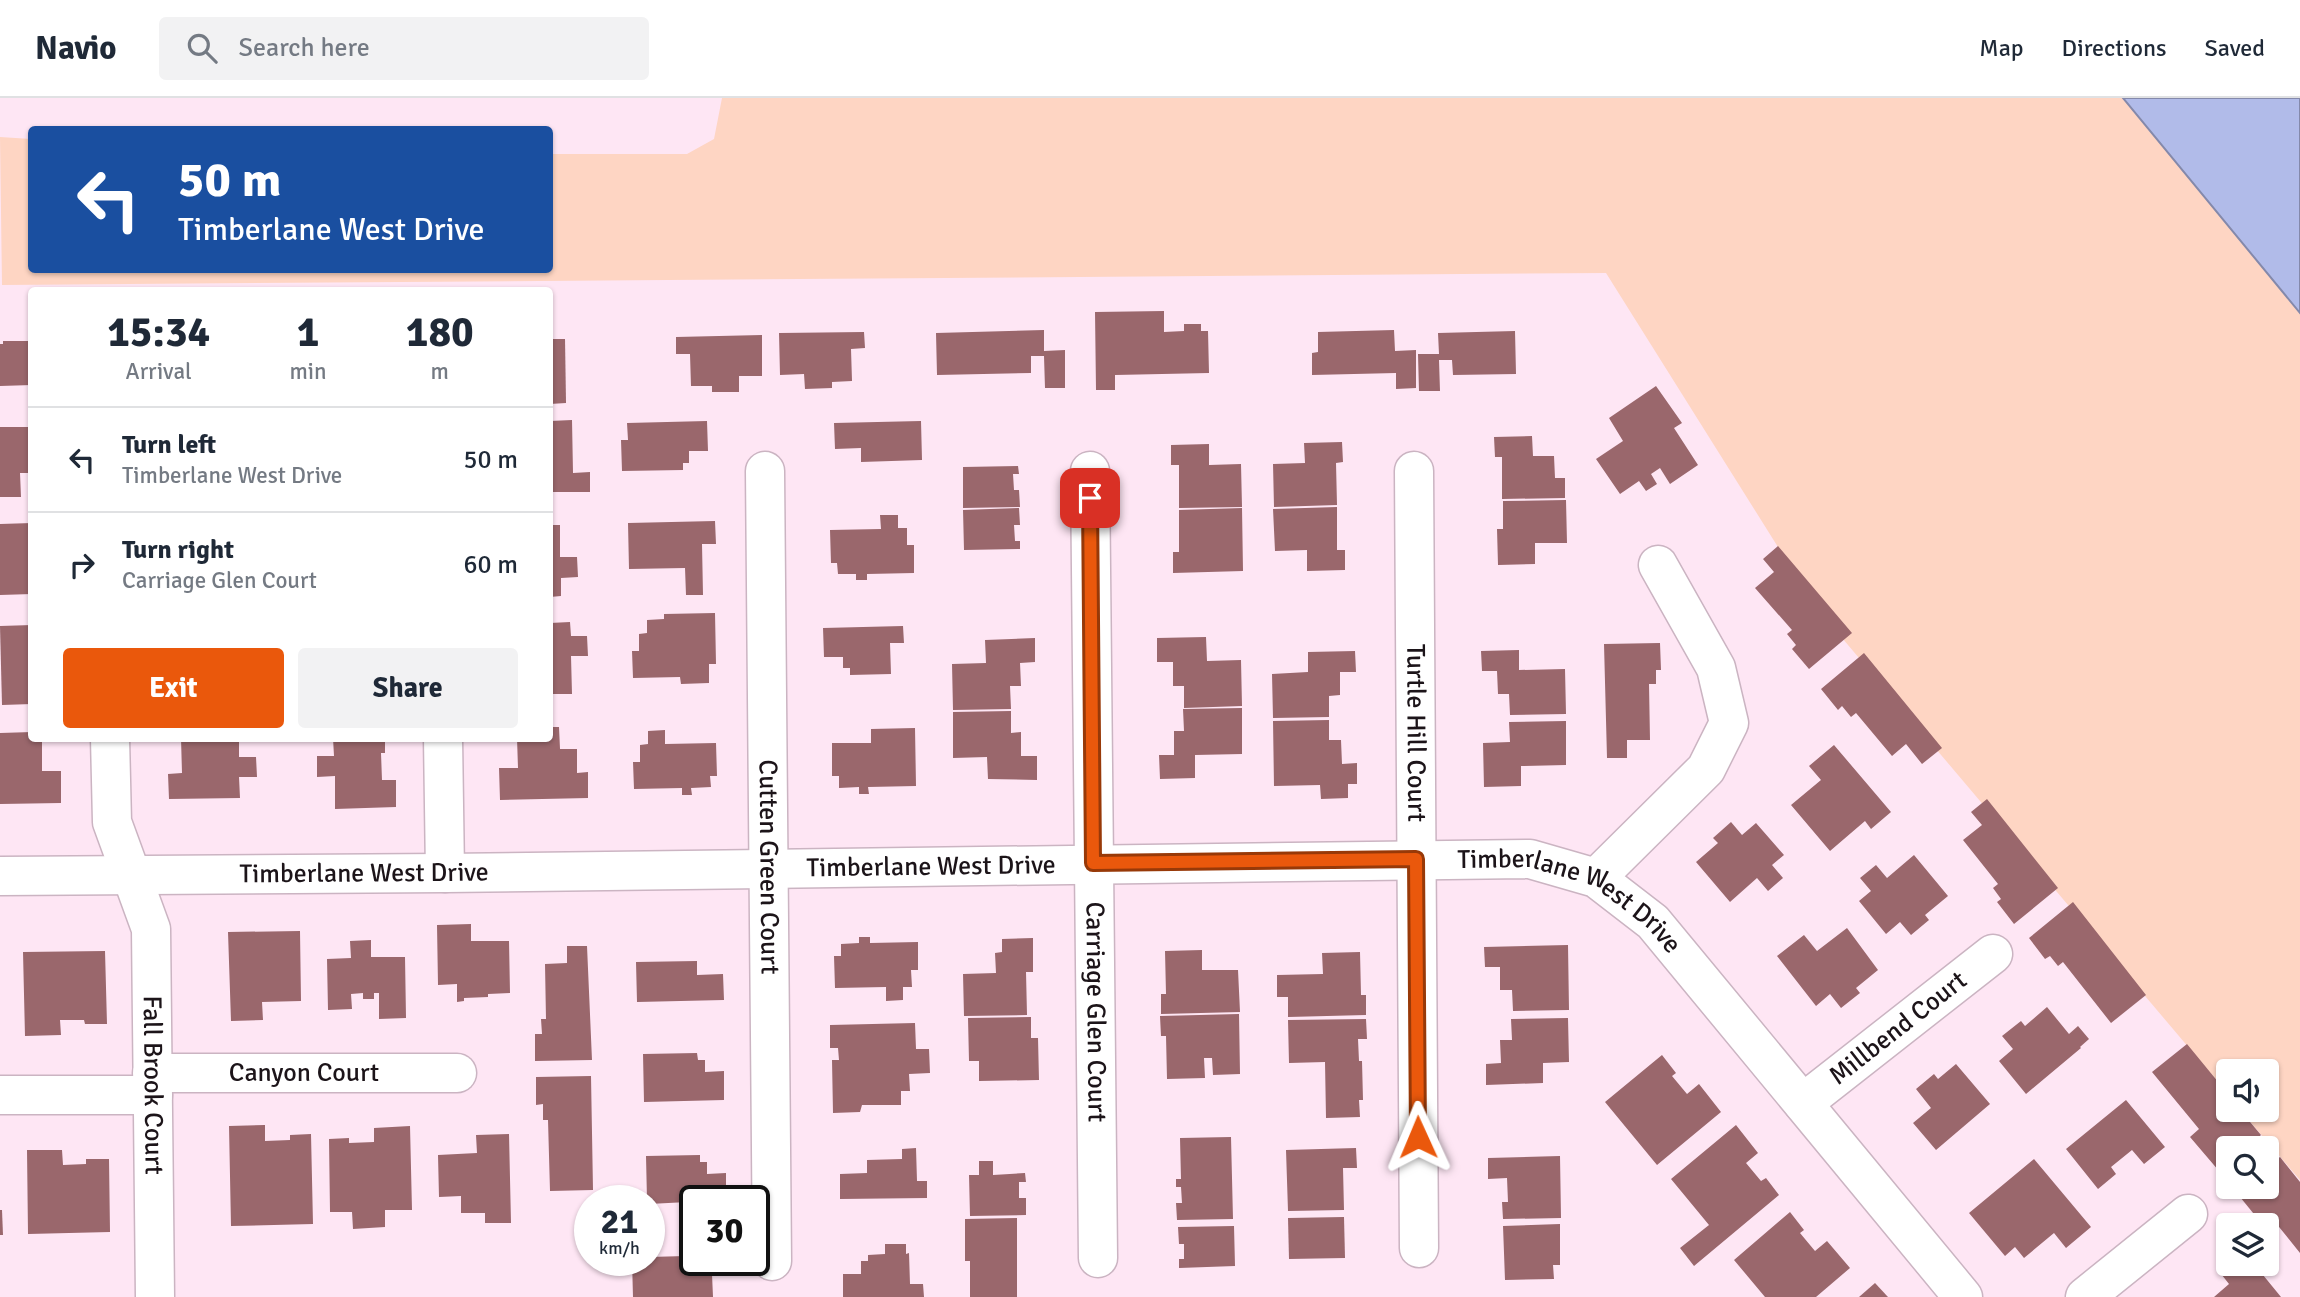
<!DOCTYPE html>
<style>
:root{--surface:#fff;--page:#f2f2f3;--text:#1f2937;--muted:#747a83;--line:#e0e1e3;--accent:#ea580c}
body{margin:0;font-family:Signika,sans-serif;background:var(--page);color:var(--text);height:100vh;display:flex;flex-direction:column;font-size:26px;white-space:nowrap}
*{box-sizing:border-box;margin:0}
p{font-size:23px;color:var(--muted)}
.icon{flex:none;width:38px;height:38px;fill:none;stroke:currentColor;stroke-width:2;stroke-linecap:round;stroke-linejoin:round}
.map{position:relative;flex:1;overflow:hidden}
.details{position:absolute;left:28px;top:189px;width:525px;height:455px;display:flex;flex-direction:column;background:var(--surface);border-radius:7px;box-shadow:0 2px 5px #0004}
.details>*{flex:none}
.banner{position:absolute;left:28px;top:28px;width:525px;height:147px;border-radius:7px;box-shadow:0 2px 5px #0004;background:#1a4fa0;color:#fff;overflow:hidden}
.tools{position:absolute;left:2216px;top:961px;display:grid;gap:14px}
.tools a{display:grid;place-items:center;width:63px;height:63px;border-radius:7px;background:var(--surface);box-shadow:0 2px 5px #0004;font-size:35px}
.speed{position:absolute;left:574px;top:1087px;display:flex;gap:14px;font-size:35px;font-weight:700;text-align:center}
.speed>*{display:grid;place-content:center;width:91px;height:91px;border-radius:50%;background:var(--surface);box-shadow:0 2px 5px #0004;line-height:1}
.speed small{font-size:18px;font-weight:400}
.speed .limit{border:4px solid #111;border-radius:10px;background:#fff;color:#111}
.pin{position:absolute;display:grid;place-items:center;width:60px;height:60px;color:#fff;margin:-30px;border-radius:14px;box-shadow:0 4px 10px #0006}
.me{position:absolute;width:77px;margin:-38px;rotate:359deg;stroke-linejoin:round;filter:drop-shadow(0 0 5px #0008)}
.turn{display:flex;align-items:center;gap:24px;height:147px;padding:0 35px;font-size:32px}
.turn .icon{width:91px;height:91px;stroke-width:2.5}
.turn b{display:block;font-size:49px;line-height:60px}
.eta{display:flex;justify-content:space-evenly;align-items:center;height:119px;text-align:center}
.eta b{font-size:42px;font-weight:800;line-height:49px}
.button{display:flex;gap:14px;margin-top:auto;padding:14px 35px}
.button a{flex:1;height:80px;border-radius:7px;background:var(--accent);color:#fff;font-size:28px;font-weight:800;line-height:80px;text-align:center}
.button a+a{background:var(--page);color:var(--text)}
ul{padding:0;list-style:none}
li{display:flex;align-items:center;gap:21px;height:105px;padding:0 35px;border-top:2px solid var(--line)}
li div{flex:1}
li b{display:block;font-size:26px}
li em{font-style:normal}
header{display:flex;align-items:center;gap:42px;box-sizing:border-box;height:98px;padding:0 35px;background:var(--surface);border-bottom:2px solid var(--line)}
header strong{font-size:33px}
nav{display:flex;gap:38px;margin-inline-start:auto;font-size:24px}
.search{width:490px;height:63px;background:var(--page);display:flex;align-items:center;gap:18px;box-sizing:border-box;padding:0 24px;border-radius:7px;color:var(--muted);font-size:26px}
.map>svg:first-child{display:block}
</style>
<header>
<strong>Navio</strong>
<div class="search"><svg class="icon" aria-label="search" viewBox="0 0 24 24"><circle cx="10" cy="10" r="6"/><path d="M15 15l6 6"/></svg>Search here</div>
<nav><a>Map</a><a>Directions</a><a>Saved</a></nav>
</header>
<div class="map">
<svg width="2300" height="1199" viewBox="0 0 2300 1199">
<rect width="100%" height="100%" fill="#fee6f4"/>
<polygon fill="#fed5c3" points="722,0 2123,0 2300,215 2300,1082 2240,1012 2266,1012 2266,973 2228,973 2228,996 1815,508 1606,175 2,187 0,39 31,41 32,172 550,172 550,56 687,56 714,41"/>
<polygon fill="#b1bbe9" stroke="#8489ab" stroke-width="2" points="2123,0 2300,0 2300,215"/>
<g fill="#9a676c">
<polygon points="1164,213 1164,234 1184,233 1184,226 1201,226 1201,233 1208,233 1209,275 1115,277 1115,292 1096,292 1095,214"/>
<polygon points="1044,232 1044,253 1065,252 1065,290 1045,290 1044,258 1031,258 1031,275 937,277 936,235"/>
<polygon points="1394,232 1395,253 1416,252 1416,290 1396,291 1396,275 1312,277 1312,255 1318,254 1318,234"/>
<polygon points="1515,233 1516,276 1453,277 1452,262 1439,262 1440,293 1419,293 1418,256 1439,256 1438,235"/>
<polygon points="864,234 865,250 851,251 852,283 832,284 832,290 805,291 804,276 780,277 779,235"/>
<polygon points="762,237 762,278 739,278 739,294 712,294 712,288 691,288 690,256 676,256 676,239"/>
<polygon points="550,241 565,241 566,305 550,306"/>
<polygon points="3,243 32,243 32,287 0,288 0,246 3,246"/>
<polygon points="1656,288 1682,325 1674,330 1698,367 1670,386 1660,370 1651,376 1657,386 1646,393 1639,383 1620,396 1596,361 1623,343 1609,320"/>
<polygon points="572,322 573,375 590,374 590,394 550,394 550,323"/>
<polygon points="707,323 708,353 689,353 689,365 683,365 683,372 622,373 621,342 628,342 627,325"/>
<polygon points="921,323 922,362 861,364 861,350 835,351 834,325"/>
<polygon points="0,329 32,329 32,375 20,375 21,399 0,399"/>
<polygon points="1532,338 1533,358 1554,358 1555,380 1565,380 1565,400 1502,401 1502,359 1495,359 1494,339"/>
<polygon points="1342,344 1343,364 1336,365 1337,407 1274,409 1273,366 1305,365 1304,345"/>
<polygon points="1209,346 1209,367 1241,366 1242,409 1179,410 1179,367 1171,367 1171,347"/>
<polygon points="1018,368 1019,376 1013,376 1014,392 1019,392 1020,409 963,410 963,369"/>
<polygon points="1566,402 1567,445 1535,445 1535,466 1498,467 1497,431 1503,431 1503,403"/>
<polygon points="1337,409 1337,452 1345,452 1345,472 1307,473 1307,452 1275,453 1273,411"/>
<polygon points="1019,410 1020,427 1014,427 1015,443 1020,443 1020,451 964,452 963,412"/>
<polygon points="1242,410 1243,473 1173,475 1173,454 1179,454 1179,412"/>
<polygon points="880,417 898,417 898,430 907,430 907,447 914,447 914,475 867,476 867,482 856,482 856,476 838,476 837,465 831,465 830,432 881,431"/>
<polygon points="715,423 716,446 702,446 703,497 686,497 685,470 629,471 628,425"/>
<polygon points="32,425 32,496 0,497 0,426"/>
<polygon points="550,427 560,427 560,459 577,459 578,479 561,480 561,498 550,499"/>
<polygon points="1778,448 1852,535 1809,571 1792,551 1796,547 1787,536 1792,532 1755,490 1774,474 1763,461"/>
<polygon points="715,515 716,566 709,566 709,585 681,586 680,579 633,580 632,553 639,553 639,536 647,535 647,522 664,521 664,516"/>
<polygon points="570,524 571,538 587,538 588,558 571,558 572,596 550,596 550,525"/>
<polygon points="32,527 32,606 2,607 0,528"/>
<polygon points="903,528 904,545 890,545 891,576 850,577 850,570 843,570 843,559 824,559 823,530"/>
<polygon points="1206,539 1207,563 1241,562 1242,608 1184,610 1184,588 1173,588 1173,564 1157,564 1157,540"/>
<polygon points="1035,540 1035,564 1020,565 1021,588 1010,588 1011,611 953,612 952,566 986,565 985,542"/>
<polygon points="1660,545 1661,572 1656,572 1656,586 1649,586 1650,642 1627,642 1627,660 1607,660 1604,546"/>
<polygon points="1519,552 1519,572 1565,571 1566,616 1510,617 1509,596 1498,596 1497,573 1482,573 1481,553"/>
<polygon points="1355,553 1356,574 1340,574 1340,597 1329,598 1329,619 1273,620 1272,576 1308,574 1308,554"/>
<polygon points="1864,555 1942,650 1922,666 1906,646 1892,658 1856,615 1851,619 1842,608 1838,612 1821,591"/>
<polygon points="1242,610 1242,656 1195,657 1195,680 1160,681 1159,657 1174,657 1174,633 1184,633 1183,611"/>
<polygon points="1011,613 1011,635 1021,634 1021,658 1037,658 1037,682 988,681 987,659 953,660 953,614"/>
<polygon points="1329,622 1329,642 1341,642 1342,666 1357,665 1357,686 1348,686 1348,700 1321,701 1320,687 1274,688 1273,623"/>
<polygon points="1566,623 1566,667 1521,668 1521,688 1484,689 1483,645 1510,644 1509,624"/>
<polygon points="550,629 559,629 560,651 577,651 577,675 588,674 588,700 500,702 499,670 518,670 517,640 550,640"/>
<polygon points="915,630 916,688 868,689 869,696 859,696 859,689 839,690 839,678 832,678 832,645 871,645 871,631"/>
<polygon points="665,632 665,646 716,645 717,678 710,678 711,689 691,690 692,697 682,697 682,690 634,691 633,664 640,664 640,647 648,646 648,633"/>
<polygon points="32,634 32,640 42,640 42,673 61,673 61,705 0,706 0,635"/>
<polygon points="181,640 239,640 239,659 256,659 257,679 239,679 240,700 169,701 168,676 182,675"/>
<polygon points="333,640 385,640 385,655 381,655 382,682 396,682 396,709 335,711 335,678 317,679 317,658 334,658"/>
<polygon points="1834,647 1891,714 1871,731 1865,723 1830,753 1791,707 1821,682 1809,668"/>
<polygon points="1987,701 2058,790 2014,826 1997,804 2001,801 1993,790 1998,786 1963,742 1982,727 1971,714"/>
<polygon points="1731,724 1742,737 1756,725 1784,757 1772,767 1783,780 1768,793 1757,780 1730,804 1696,764 1718,745 1713,740"/>
<polygon points="1914,757 1948,798 1925,817 1929,822 1911,837 1900,824 1886,836 1859,803 1871,793 1860,780 1876,767 1887,780"/>
<polygon points="2073,804 2146,897 2111,925 2063,864 2058,868 2050,858 2045,861 2029,840"/>
<polygon points="471,826 471,843 509,843 510,895 488,896 488,899 464,900 464,903 457,904 457,886 438,887 437,827"/>
<polygon points="1847,830 1878,872 1856,890 1860,895 1841,910 1830,896 1816,908 1777,858 1804,837 1817,853"/>
<polygon points="300,833 301,903 262,904 263,922 231,923 228,834"/>
<polygon points="859,839 870,839 870,845 918,844 918,872 911,872 912,889 903,889 903,902 886,903 886,889 835,890 834,858 841,858 841,846 859,845"/>
<polygon points="1033,840 1033,874 1026,874 1027,917 964,918 963,876 996,875 995,855 1002,854 1002,841"/>
<polygon points="371,842 371,859 405,859 406,920 379,921 379,895 374,895 374,901 363,901 363,895 351,896 352,911 328,912 327,861 351,860 350,843"/>
<polygon points="1568,847 1569,912 1513,913 1512,892 1500,892 1500,869 1485,869 1484,849"/>
<polygon points="567,848 587,848 592,962 535,963 535,936 542,936 541,921 546,921 545,866 567,865"/>
<polygon points="1202,852 1202,872 1238,872 1240,914 1161,916 1161,896 1166,896 1165,853"/>
<polygon points="105,853 107,926 85,926 84,922 60,922 61,937 25,938 23,854"/>
<polygon points="1360,854 1361,897 1366,897 1366,917 1288,919 1288,899 1277,899 1277,877 1323,876 1322,855"/>
<polygon points="697,863 697,877 723,876 724,902 637,904 636,864"/>
<polygon points="2047,909 2069,936 2078,928 2089,941 2080,949 2081,950 2026,996 1999,963 2013,951 2002,938 2021,923 2025,928"/>
<polygon points="1239,916 1240,976 1213,977 1212,960 1204,960 1205,980 1167,981 1166,938 1161,938 1160,918"/>
<polygon points="1031,919 1031,940 1038,940 1039,982 979,983 979,963 969,963 968,920"/>
<polygon points="1568,920 1569,964 1543,965 1543,985 1486,987 1486,966 1501,965 1500,942 1512,942 1511,921"/>
<polygon points="1366,921 1367,941 1358,941 1359,963 1362,963 1363,1002 1359,1002 1360,1019 1326,1020 1325,964 1289,965 1288,922"/>
<polygon points="915,925 916,951 929,951 930,975 909,976 910,993 901,993 901,1007 862,1007 860,1014 833,1015 832,962 839,962 838,950 830,950 830,927"/>
<polygon points="2187,946 2228,996 2228,1012 2240,1012 2261,1037 2246,1050 2228,1050 2228,1065 2219,1073 2190,1039 2199,1031 2152,974"/>
<polygon points="697,955 698,962 705,962 705,974 724,973 724,1002 644,1004 643,956"/>
<polygon points="1662,957 1676,975 1672,978 1687,996 1699,986 1721,1014 1657,1067 1605,1004"/>
<polygon points="1956,966 1990,1006 1936,1052 1913,1025 1931,1010 1916,991 1934,976 1938,981"/>
<polygon points="591,978 593,1092 550,1093 548,1022 543,1022 543,1006 536,1007 536,979"/>
<polygon points="2126,1002 2165,1049 2144,1066 2132,1052 2111,1069 2116,1076 2098,1091 2066,1051"/>
<polygon points="265,1027 265,1043 290,1042 290,1037 311,1036 313,1126 231,1128 229,1028"/>
<polygon points="1736,1027 1758,1055 1746,1065 1761,1083 1766,1080 1779,1097 1694,1168 1680,1150 1709,1127 1671,1081"/>
<polygon points="410,1028 412,1112 385,1112 385,1129 353,1131 352,1114 330,1114 329,1041 349,1040 349,1045 374,1044 374,1030"/>
<polygon points="509,1036 511,1125 485,1125 485,1115 461,1115 461,1098 439,1099 438,1057 477,1055 476,1037"/>
<polygon points="1231,1039 1233,1121 1177,1122 1176,1105 1182,1105 1181,1089 1176,1089 1176,1081 1181,1081 1180,1040"/>
<polygon points="916,1050 917,1083 927,1083 927,1100 840,1101 840,1076 867,1075 867,1062 902,1061 902,1051"/>
<polygon points="1356,1050 1357,1070 1343,1070 1344,1112 1288,1113 1286,1052"/>
<polygon points="27,1052 62,1052 63,1067 86,1066 86,1061 109,1061 110,1134 28,1136"/>
<polygon points="700,1057 700,1064 707,1064 707,1076 726,1075 726,1102 649,1106 649,1102 647,1102 646,1058"/>
<polygon points="1560,1058 1561,1120 1503,1121 1502,1104 1508,1104 1507,1080 1488,1081 1488,1060"/>
<polygon points="2280,1059 2300,1084 2300,1155 2271,1119 2262,1126 2236,1094 2244,1088 2266,1088 2266,1070"/>
<polygon points="2034,1061 2091,1129 2066,1150 2054,1135 2024,1160 2015,1149 2005,1158 1969,1115"/>
<polygon points="979,1063 993,1063 993,1077 1025,1075 1026,1084 1019,1084 1019,1100 1026,1100 1026,1117 970,1118 969,1077 979,1077"/>
<polygon points="0,1112 2,1112 3,1137 0,1137"/>
<polygon points="1790,1114 1804,1132 1800,1135 1815,1153 1827,1143 1850,1170 1816,1199 1765,1199 1734,1162"/>
<polygon points="1344,1119 1345,1160 1289,1161 1288,1120"/>
<polygon points="1017,1120 1017,1199 970,1199 970,1163 965,1163 965,1121"/>
<polygon points="1560,1126 1560,1167 1553,1167 1554,1181 1505,1182 1503,1128"/>
<polygon points="1234,1128 1235,1168 1179,1170 1179,1161 1184,1161 1184,1146 1179,1146 1178,1129"/>
<polygon points="885,1146 906,1146 906,1156 909,1155 910,1186 923,1186 924,1199 843,1199 843,1176 861,1176 861,1163 868,1163 868,1157 885,1156"/>
<polygon points="686,1158 686,1165 693,1165 694,1176 712,1176 713,1199 633,1199 632,1162 649,1162 649,1159"/>
<polygon points="2228,1164 2228,1166 2254,1166 2281,1199 2214,1199 2229,1186 2218,1172"/>
<polygon points="1875,1185 1888,1199 1859,1199"/>
</g>
<g fill="none" stroke-linecap="round" stroke-linejoin="round">
<g stroke="#cbb4c2" stroke-width="41">
<g id="minor">
<path id="s1" d="M765,373l7,790"/>
<path id="s2" d="M1090,373l8,787"/>
<path id="s3" d="M1414,373l5,777"/>
<path id="s4" d="M110,640l2,84 39,107 4,368"/>
<polyline points="443,640 445,775"/>
<path id="s5" d="M0,778l445,-3 1085,-14 66,19 57,44 310,375"/>
<polyline points="1596,780 1706,671 1729,625 1716,570 1658,467"/>
<path id="s6" d="M152,975h305"/>
<polyline points="0,997 153,997"/>
<path id="s7" d="M1803,1005l190,-149"/>
<polyline points="2085,1199 2188,1116"/>
</g>
</g>
<use href="#minor" stroke="#fff" stroke-width="38"/>
</g>
<g fill="none" stroke-linecap="round" stroke-linejoin="round">
<g stroke="#983908" stroke-width="18">
<polyline id="route" points="1090,400 1093,765 1416,761 1418,1039"/>
</g>
<use href="#route" stroke="#ea580c" stroke-width="12"/>
</g>
<g text-anchor="middle" dominant-baseline="central" stroke-width="5" stroke-linejoin="round" paint-order="stroke">
<g font-size="26" fill="#1c1419" stroke="#fef9fc">
<text stroke="none"><textPath href="#s3" startOffset="262">Turtle Hill Court</textPath></text>
<text stroke="none"><textPath href="#s1" startOffset="396">Cutten Green Court</textPath></text>
<text stroke="none"><textPath href="#s5" startOffset="931">Timberlane West Drive</textPath></text>
<text stroke="none"><textPath href="#s5" startOffset="364">Timberlane West Drive</textPath></text>
<text stroke="none"><textPath href="#s5" startOffset="1582">Timberlane West Drive</textPath></text>
<text stroke="none"><textPath href="#s2" startOffset="541">Carriage Glen Court</textPath></text>
<text stroke="none"><textPath href="#s7" startOffset="121">Millbend Court</textPath></text>
<text stroke="none"><textPath href="#s6" startOffset="152">Canyon Court</textPath></text>
<text stroke="none"><textPath href="#s4" startOffset="354">Fall Brook Court</textPath></text>
</g>
</g>
</svg>
<div class="tools">
<a><svg class="icon" aria-label="sound" viewBox="0 0 24 24"><path d="M4 9h4l5-4v14l-5-4H4zM17 9q2 3 0 6"/></svg></a>
<a><svg class="icon" aria-label="search" viewBox="0 0 24 24"><circle cx="10" cy="10" r="6"/><path d="M15 15l6 6"/></svg></a>
<a><svg class="icon" aria-label="layers" viewBox="0 0 24 24"><path d="M12 4l9 5-9 5-9-5zM3 14l9 5 9-5"/></svg></a>
</div>
<div class="speed"><div>21<small>km/h</small></div><div class="limit">30</div></div>
<div class="pin" style="left:1090px;top:400px;background:#d93025"><svg class="icon" aria-label="arrive" viewBox="0 0 24 24"><path d="M6 21V4h12l-3 4 3 4H6"/></svg></div>
<svg class="me" style="left:1418px;top:1039px" viewBox="-20 -20 40 40"><path d="M0-17L14 15 0 8-14 15z" fill="#ea580c" stroke="#fff" stroke-width="4"/></svg>
<div class="banner">
<div class="turn"><svg class="icon" aria-label="left" viewBox="0 0 24 24"><path d="M17 20v-9H6M10 6l-5 5 5 5"/></svg><div><b>50 m</b>Timberlane West Drive</div></div>
</div>
<section class="details">
<div class="eta">
<div><b>15:34</b><p>Arrival</p></div>
<div><b>1</b><p>min</p></div>
<div><b>180</b><p>m</p></div>
</div>
<ul>
<li><svg class="icon" aria-label="left" viewBox="0 0 24 24"><path d="M17 20v-9H6M10 6l-5 5 5 5"/></svg><div><b>Turn left</b><p>Timberlane West Drive</p></div><em>50 m</em></li>
<li><svg class="icon" aria-label="right" viewBox="0 0 24 24"><path d="M7 20v-9h11M14 6l5 5-5 5"/></svg><div><b>Turn right</b><p>Carriage Glen Court</p></div><em>60 m</em></li>
</ul>
<div class="button"><a>Exit</a><a>Share</a></div>
</section>
</div>
